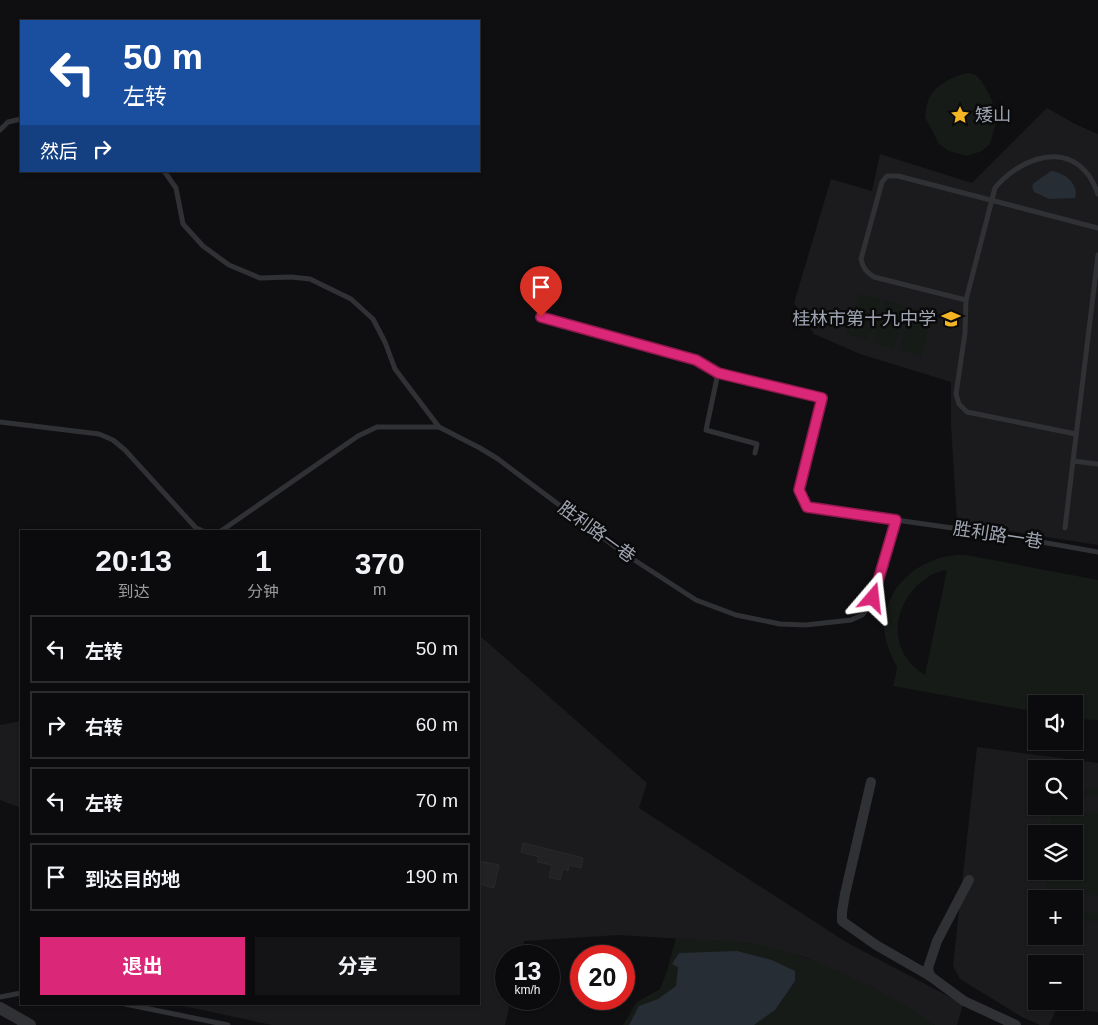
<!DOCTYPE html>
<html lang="zh">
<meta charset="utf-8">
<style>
:root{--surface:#0b0b0d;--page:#141416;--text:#f1f3f6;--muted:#9a9b9d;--line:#2b2b2e;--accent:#db2777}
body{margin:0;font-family:Helvetica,"Noto Sans SC",sans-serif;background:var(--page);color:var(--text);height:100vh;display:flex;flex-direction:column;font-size:19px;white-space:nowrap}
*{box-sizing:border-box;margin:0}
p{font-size:16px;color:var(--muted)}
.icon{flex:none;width:28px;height:28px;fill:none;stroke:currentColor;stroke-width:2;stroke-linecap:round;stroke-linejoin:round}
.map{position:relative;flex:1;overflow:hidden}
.drawer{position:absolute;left:20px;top:530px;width:460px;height:475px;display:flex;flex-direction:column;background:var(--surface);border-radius:0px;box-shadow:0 1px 4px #0004,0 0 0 1px var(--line)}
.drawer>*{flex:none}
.guide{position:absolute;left:20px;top:20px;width:460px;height:152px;border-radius:0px;box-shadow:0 1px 4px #0004,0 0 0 1px var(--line);background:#1a4fa0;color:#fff;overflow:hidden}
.fabs{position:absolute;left:1028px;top:695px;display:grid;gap:10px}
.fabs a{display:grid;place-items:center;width:55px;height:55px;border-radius:0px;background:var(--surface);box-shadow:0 1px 4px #0004,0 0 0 1px var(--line);font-size:25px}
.speed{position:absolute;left:495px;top:945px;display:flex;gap:10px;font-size:25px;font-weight:700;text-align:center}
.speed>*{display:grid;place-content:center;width:65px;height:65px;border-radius:50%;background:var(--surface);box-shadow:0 1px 4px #0004,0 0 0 1px var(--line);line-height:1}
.speed small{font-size:12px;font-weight:400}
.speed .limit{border:8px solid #d22;background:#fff;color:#111}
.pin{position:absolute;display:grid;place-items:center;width:42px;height:42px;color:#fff;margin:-51px -21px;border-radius:50% 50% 50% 0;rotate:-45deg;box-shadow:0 0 5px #0007}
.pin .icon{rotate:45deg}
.me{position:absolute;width:55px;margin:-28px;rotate:17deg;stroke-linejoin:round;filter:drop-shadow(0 0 4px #0008)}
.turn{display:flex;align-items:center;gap:18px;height:105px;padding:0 20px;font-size:22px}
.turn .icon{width:65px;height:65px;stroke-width:2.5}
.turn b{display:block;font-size:35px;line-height:42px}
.then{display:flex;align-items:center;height:48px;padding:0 20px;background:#0003;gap:10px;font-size:19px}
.eta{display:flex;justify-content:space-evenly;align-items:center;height:85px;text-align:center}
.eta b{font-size:30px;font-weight:700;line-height:35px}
.action{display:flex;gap:10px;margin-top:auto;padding:10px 20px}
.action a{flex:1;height:58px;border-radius:0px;background:var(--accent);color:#fff;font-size:20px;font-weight:700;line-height:58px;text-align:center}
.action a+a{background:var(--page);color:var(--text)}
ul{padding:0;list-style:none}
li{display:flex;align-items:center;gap:15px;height:68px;margin:0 10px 8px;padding:0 10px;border:2px solid var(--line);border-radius:0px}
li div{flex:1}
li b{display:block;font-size:19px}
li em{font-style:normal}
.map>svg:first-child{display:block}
</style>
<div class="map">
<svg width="1098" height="1025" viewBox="0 0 1098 1025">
<rect width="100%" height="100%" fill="#0f0f11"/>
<g fill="#1b1b1d" fill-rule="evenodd">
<polygon points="1047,108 1075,124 1098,134 1098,545 957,523 951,424 951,382 860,354 814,334 794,303 831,179 872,191 880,154 972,183"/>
<polygon points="479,635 647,783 639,808 846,942 963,1004 957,1025 935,1025 873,988 804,957 749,943 618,935 524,941 521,956 506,956 506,999 511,999 505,1025 272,1025 174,1004 479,1004"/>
<polygon points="21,721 21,808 0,800 0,725"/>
<path d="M977,747l121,16v249l-41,-4 -8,17h-9l-18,-8 -62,-38 -7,-13zM1036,769h38v37h-38zM1036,834h38v37h-38zM1036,899h38v37h-38zM1036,964h38v37h-38z"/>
</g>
<g fill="#161b17" fill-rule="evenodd">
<path d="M969,73l7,2 6,7 7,12 6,15 2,10 -7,25 -8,7 -15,5 -18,-5 -10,-7 -14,-27c1,-5 1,-11 3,-16 6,-16 25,-25 41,-28z"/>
<polygon points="859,293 881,300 868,341 846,334"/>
<polygon points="885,300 907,307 894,349 872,342"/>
<polygon points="911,308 933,315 921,356 899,349"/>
<path d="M956,555h10l132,25v140l-24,-1v-12l7,1 -7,-2v-2h-12l-43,-8 37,8h-20v8l-143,-26c1,-5 4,-13 4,-19 -1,-3 -4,-7 -5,-10 -3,-7 -6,-15 -7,-22 -5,-44 30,-76 71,-80zM947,570l-22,105c-36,-21 -35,-66 -5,-92 8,-7 17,-12 27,-13z"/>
<polygon points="1092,787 1098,787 1098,795 1086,796 1074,803 1074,793"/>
<polygon points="1052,806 1071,806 1068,811 1098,814 1098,895 1061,892 1064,899 1045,899 1047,871 1074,871 1074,834 1050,834"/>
<polygon points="1074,909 1084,913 1098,913 1098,921 1083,921 1074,918"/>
<path d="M676,938c24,2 48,2 72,5 60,9 138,48 187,82h-312l14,-23 23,-13 7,-18z"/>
</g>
<g fill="#262d34">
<path d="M1051,171c12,0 29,14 24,27l-26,1 -15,-7 -2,-6 2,-3z"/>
<polygon points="737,951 772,960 795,971 795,981 775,1010 754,1025 629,1025 639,1006 658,999 676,986 678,967 672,964 679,953"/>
</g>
<g fill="#222225" stroke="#29292d">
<polygon points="523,843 583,858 581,868 569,865 568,871 563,869 560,880 549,877 552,865 537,862 539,857 521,852"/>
<polygon points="479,861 499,865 494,888 479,884"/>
</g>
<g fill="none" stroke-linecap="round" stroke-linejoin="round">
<g stroke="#303135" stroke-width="5">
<polyline points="0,130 8,122 21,119"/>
<polyline points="164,171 176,188 183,224 203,246 229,265 260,278 291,277 310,279 351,299 373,319 385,342 395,369 439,427 480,448 498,459 622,552 696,600 736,615 780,624 806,625 851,620 862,615 868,608 873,598 896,520 1002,535 1098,552"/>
<polyline points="1098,255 1073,461 1098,464"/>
<path d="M966,300l-92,-23c-8,-5 -11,-9 -13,-18l21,-77 5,-6h11l200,52"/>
<polyline points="541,317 696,360 718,373 823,398 799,490 807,507 896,520"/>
<polyline points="718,373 706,430 757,444 755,453"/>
<polyline points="0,422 99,434 113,440 125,450 196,528 203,531"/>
<path d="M1076,434l-109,-22 -8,-8 -3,-10 9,-61 1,-33 29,-112c20,-25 63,-46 90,-17 6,6 10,15 13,23"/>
<polyline points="1065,528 1073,461"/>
<polyline points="221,531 358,436 377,427 439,427"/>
<polyline points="0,997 21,993"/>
<polyline points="125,1004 228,1025"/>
</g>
<g stroke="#303135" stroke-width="10">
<polyline points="871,782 845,894 842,912 842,921 876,945 930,976"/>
<polyline points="969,880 937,941 928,968 930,976 964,1001 1016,1025"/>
</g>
<polyline stroke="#303135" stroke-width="12" points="0,1008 30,1025"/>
</g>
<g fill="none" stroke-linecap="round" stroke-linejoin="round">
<g stroke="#8e194d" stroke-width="12">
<polyline id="route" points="541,317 696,360 718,373 822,398 799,490 807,507 896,520 873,598"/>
</g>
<use href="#route" stroke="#db2777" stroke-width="9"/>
</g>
<defs>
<g id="sight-bare" transform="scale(1.5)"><path d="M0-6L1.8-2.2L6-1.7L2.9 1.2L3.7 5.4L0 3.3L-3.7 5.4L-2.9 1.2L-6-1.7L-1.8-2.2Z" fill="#f3b524" stroke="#0a0a0b" stroke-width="2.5" paint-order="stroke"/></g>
<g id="school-bare" transform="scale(1.5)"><path d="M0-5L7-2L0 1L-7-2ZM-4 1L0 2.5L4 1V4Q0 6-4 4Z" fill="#f3b524" stroke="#0a0a0b" stroke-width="2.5" paint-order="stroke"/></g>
</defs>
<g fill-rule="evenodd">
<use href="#sight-bare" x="960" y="115"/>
<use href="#school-bare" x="951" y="319"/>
</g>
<g text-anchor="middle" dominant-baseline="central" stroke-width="5" stroke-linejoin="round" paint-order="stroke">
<g font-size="18" fill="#a0a5b2" stroke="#0a0a0b" text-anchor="start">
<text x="975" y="115">矮山</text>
<text x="936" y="319" text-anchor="end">桂林市第十九中学</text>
</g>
<g font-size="18" fill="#a0a5b2" stroke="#0a0a0b">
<text transform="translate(597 532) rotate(36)">胜利路一巷</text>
<text transform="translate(998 535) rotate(9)">胜利路一巷</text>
</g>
</g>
</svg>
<div class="fabs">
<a><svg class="icon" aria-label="sound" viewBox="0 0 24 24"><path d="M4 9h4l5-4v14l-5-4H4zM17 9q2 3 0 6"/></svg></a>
<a><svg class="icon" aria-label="search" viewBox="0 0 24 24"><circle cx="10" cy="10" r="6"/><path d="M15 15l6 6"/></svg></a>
<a><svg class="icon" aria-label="layers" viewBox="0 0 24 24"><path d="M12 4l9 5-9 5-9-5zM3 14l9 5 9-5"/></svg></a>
<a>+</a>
<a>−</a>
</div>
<div class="speed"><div>13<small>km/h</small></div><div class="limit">20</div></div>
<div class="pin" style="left:541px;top:317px;background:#d93025"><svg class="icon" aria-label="arrive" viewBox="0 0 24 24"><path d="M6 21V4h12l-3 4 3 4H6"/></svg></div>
<svg class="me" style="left:873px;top:598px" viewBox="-20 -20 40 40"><path d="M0-17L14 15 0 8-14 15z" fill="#db2777" stroke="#fff" stroke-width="4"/></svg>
<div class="guide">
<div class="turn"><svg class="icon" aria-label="left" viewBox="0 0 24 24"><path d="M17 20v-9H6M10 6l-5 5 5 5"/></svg><div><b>50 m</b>左转</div></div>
<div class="then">然后<svg class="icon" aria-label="right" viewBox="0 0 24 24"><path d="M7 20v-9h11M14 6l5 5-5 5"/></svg></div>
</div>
<section class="drawer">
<div class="eta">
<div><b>20:13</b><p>到达</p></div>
<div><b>1</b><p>分钟</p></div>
<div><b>370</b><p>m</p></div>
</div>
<ul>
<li><svg class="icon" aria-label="left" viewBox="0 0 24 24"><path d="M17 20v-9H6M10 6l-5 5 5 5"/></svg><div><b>左转</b></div><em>50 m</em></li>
<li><svg class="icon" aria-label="right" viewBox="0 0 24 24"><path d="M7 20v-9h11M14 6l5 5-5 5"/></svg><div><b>右转</b></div><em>60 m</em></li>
<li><svg class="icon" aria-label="left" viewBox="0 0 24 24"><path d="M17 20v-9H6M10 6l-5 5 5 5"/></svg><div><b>左转</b></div><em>70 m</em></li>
<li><svg class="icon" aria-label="arrive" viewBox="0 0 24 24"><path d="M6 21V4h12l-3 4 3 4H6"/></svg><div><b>到达目的地</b></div><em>190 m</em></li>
</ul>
<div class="action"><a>退出</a><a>分享</a></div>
</section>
</div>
